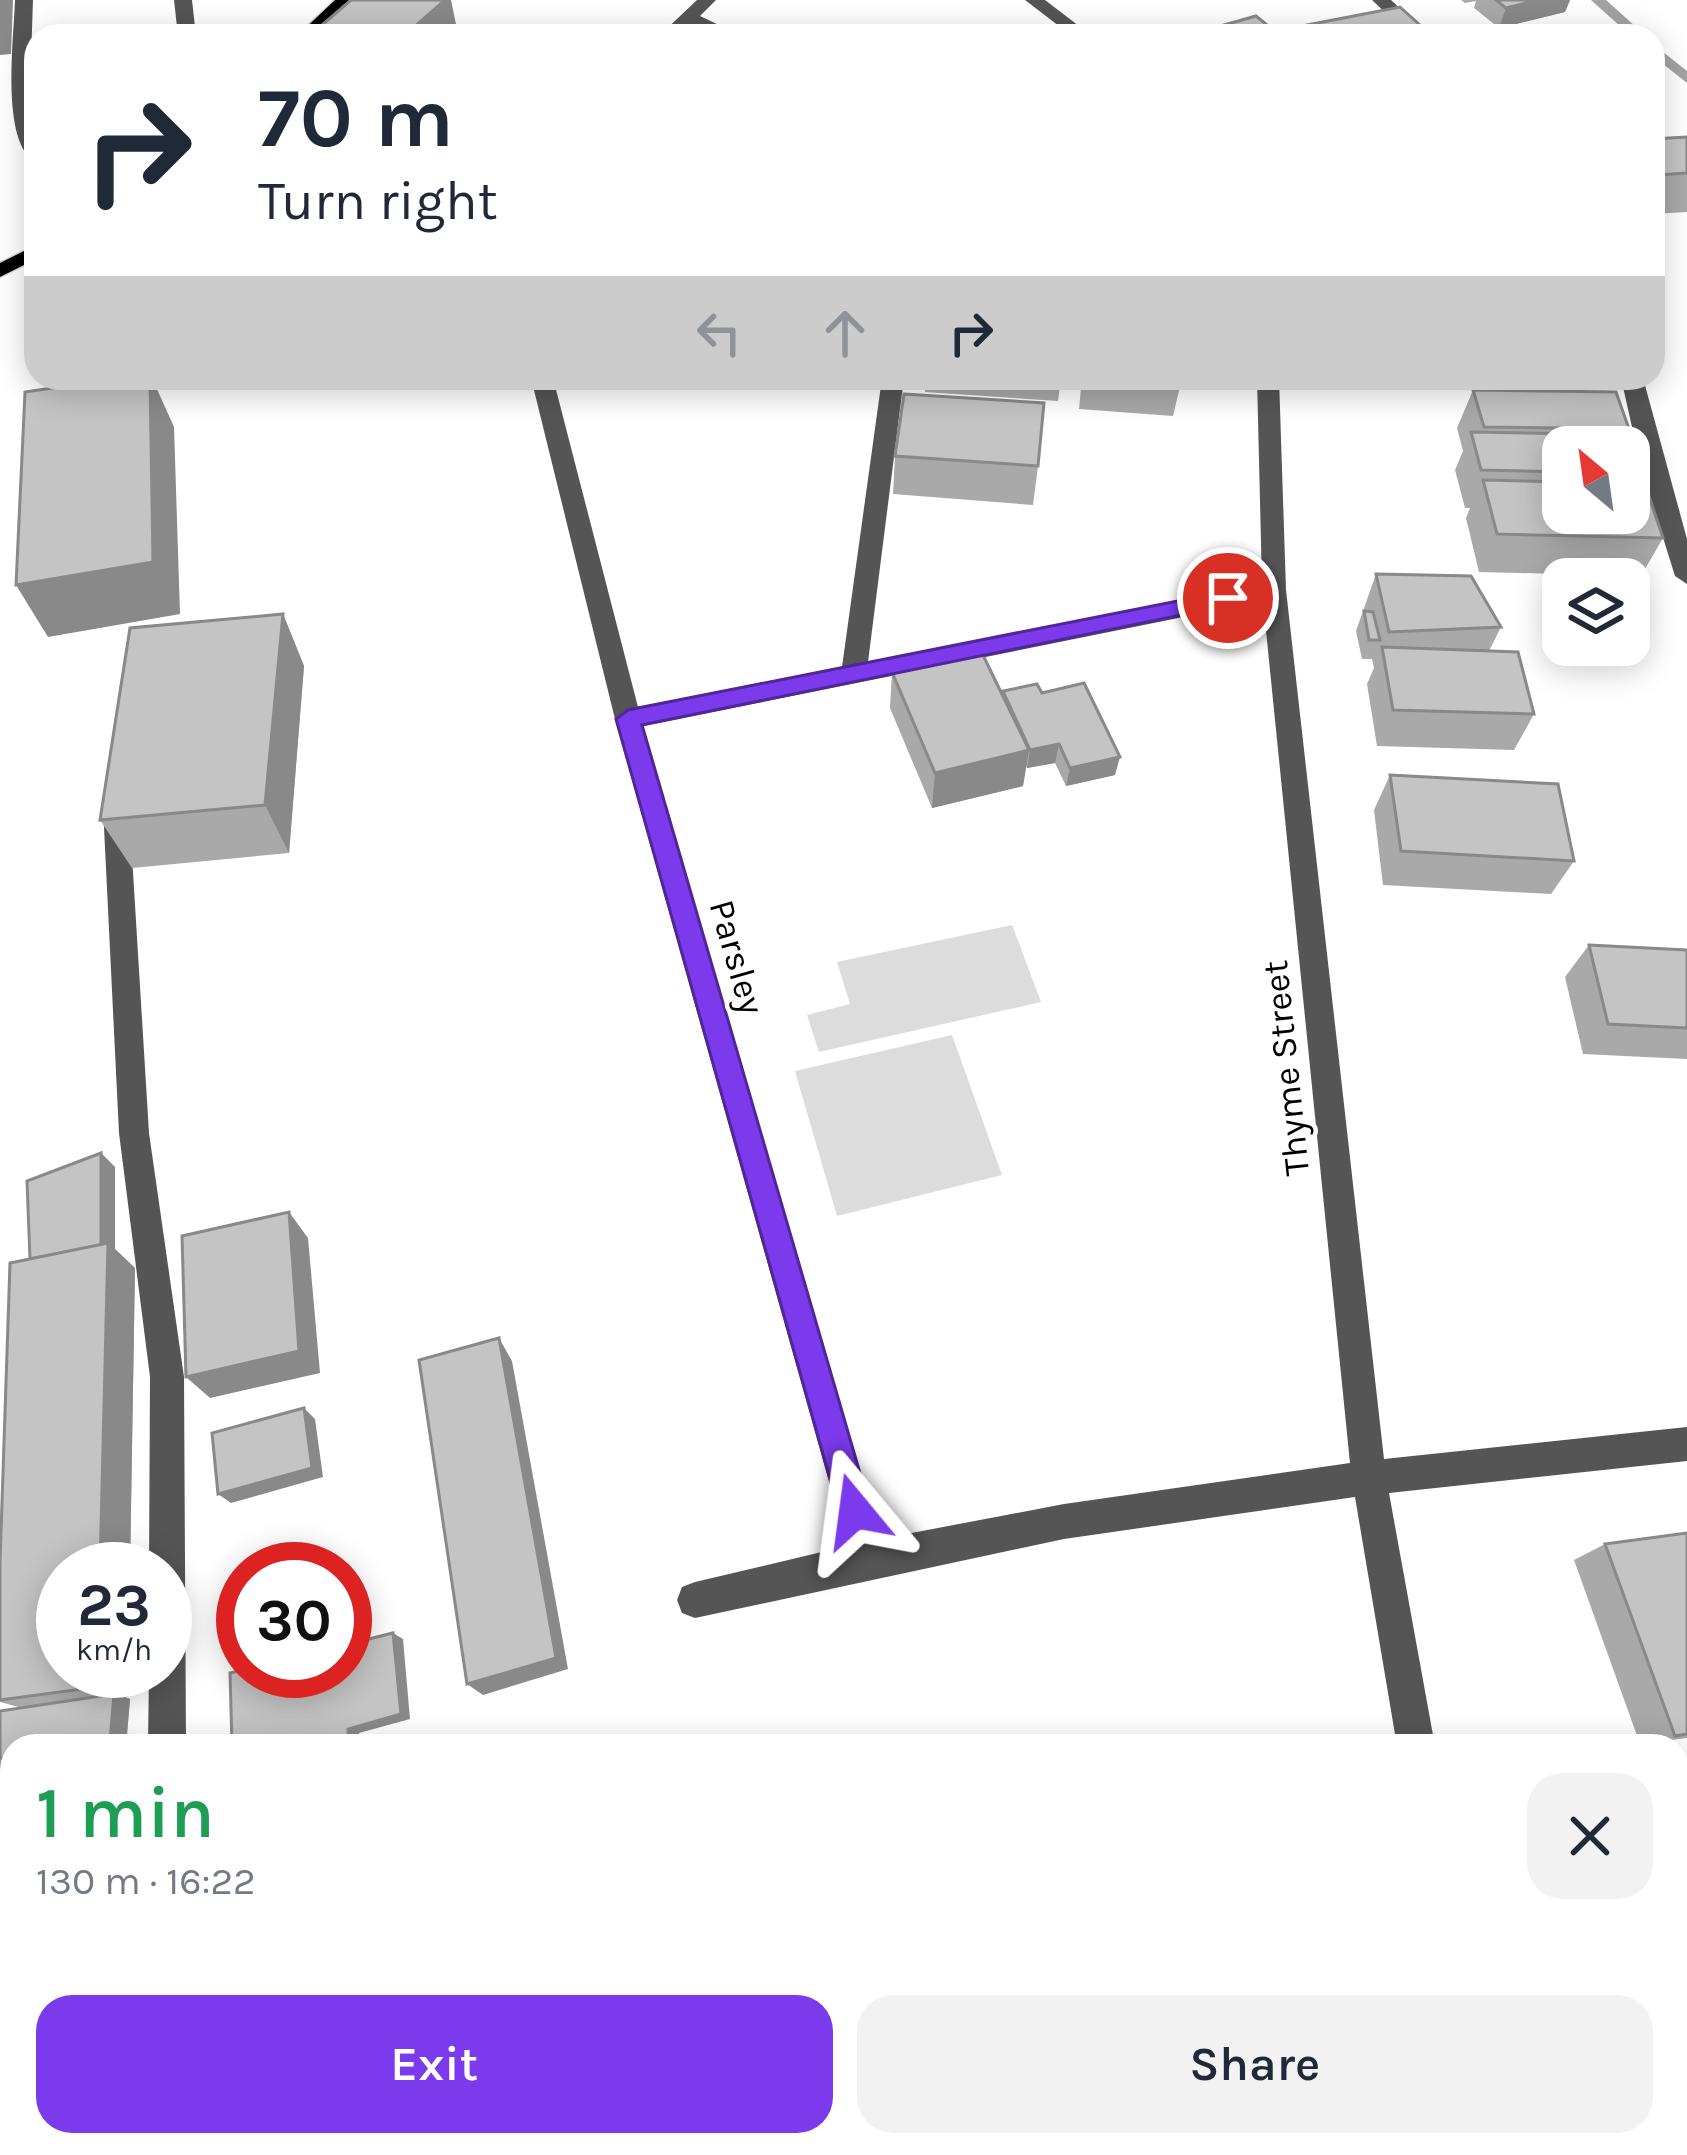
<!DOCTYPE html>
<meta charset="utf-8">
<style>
:root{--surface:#fff;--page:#f2f2f3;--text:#1f2937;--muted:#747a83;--accent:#7c3aed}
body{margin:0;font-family:Karla,sans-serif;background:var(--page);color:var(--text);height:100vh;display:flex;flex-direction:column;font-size:45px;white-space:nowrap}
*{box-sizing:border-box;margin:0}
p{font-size:39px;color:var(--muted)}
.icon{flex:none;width:66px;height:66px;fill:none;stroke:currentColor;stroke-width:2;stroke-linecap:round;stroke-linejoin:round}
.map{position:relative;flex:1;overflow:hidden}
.panel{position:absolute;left:0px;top:1734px;width:1689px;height:423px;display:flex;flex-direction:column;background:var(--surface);border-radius:36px 36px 0 0;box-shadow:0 6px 30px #0003}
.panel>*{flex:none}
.guide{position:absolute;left:24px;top:24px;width:1641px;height:366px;border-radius:36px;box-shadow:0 6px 30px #0003;background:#fff;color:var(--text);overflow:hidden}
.needle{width:78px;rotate:331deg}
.buttons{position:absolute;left:1542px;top:426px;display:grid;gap:24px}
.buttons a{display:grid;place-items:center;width:108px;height:108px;border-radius:24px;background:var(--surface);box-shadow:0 6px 30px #0003;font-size:60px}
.speed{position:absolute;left:36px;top:1542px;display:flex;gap:24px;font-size:60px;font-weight:700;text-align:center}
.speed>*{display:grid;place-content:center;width:156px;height:156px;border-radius:50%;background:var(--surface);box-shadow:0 6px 30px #0003;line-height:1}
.speed small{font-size:30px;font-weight:400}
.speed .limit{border:18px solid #d22;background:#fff;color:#111}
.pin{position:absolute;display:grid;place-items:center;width:102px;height:102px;color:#fff;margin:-51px;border:6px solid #fff;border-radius:50%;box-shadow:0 3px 12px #0007}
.me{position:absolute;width:132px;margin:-66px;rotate:344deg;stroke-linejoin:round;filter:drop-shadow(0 0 9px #0008)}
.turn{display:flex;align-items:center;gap:42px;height:252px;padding:0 36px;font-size:54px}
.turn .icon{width:156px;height:156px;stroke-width:2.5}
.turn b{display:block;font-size:84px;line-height:102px}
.lanes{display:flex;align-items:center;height:114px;padding:0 36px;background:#0003;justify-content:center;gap:60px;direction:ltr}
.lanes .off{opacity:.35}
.round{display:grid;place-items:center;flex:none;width:126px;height:126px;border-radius:36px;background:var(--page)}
.overview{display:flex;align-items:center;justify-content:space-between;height:204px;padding:0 36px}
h1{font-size:72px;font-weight:600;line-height:90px;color:#1e9e55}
.button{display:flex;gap:24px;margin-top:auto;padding:24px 36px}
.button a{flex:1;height:138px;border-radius:36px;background:var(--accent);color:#fff;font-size:48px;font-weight:600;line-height:138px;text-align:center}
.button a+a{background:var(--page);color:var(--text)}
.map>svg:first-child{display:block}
</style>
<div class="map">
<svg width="1687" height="2155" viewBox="0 0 1687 2155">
<rect width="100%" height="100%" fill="#fff"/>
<g fill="#dcdcdc">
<polygon points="1012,925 1041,1002 819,1052 807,1015 850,1004 837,962"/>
<polygon points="952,1035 1002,1175 837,1216 795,1071"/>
</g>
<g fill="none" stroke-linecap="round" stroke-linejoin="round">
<g fill="#a3a3a3" fill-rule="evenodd">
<polygon points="1591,0 1606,0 1646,36 1631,36"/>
<polygon points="1653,44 1687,71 1687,83 1653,56"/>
</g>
<g stroke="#dbdbdb" stroke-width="3">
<g id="major">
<polygon points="335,0 354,0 316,36 297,36"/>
<polygon points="36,245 36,259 0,277 0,263"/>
</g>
</g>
<g fill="#555" fill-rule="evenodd">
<path d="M15,0h18l-4,118 7,15v29c-36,-18 -22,-125 -21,-162z"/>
<polygon points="174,0 192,0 196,36 178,36"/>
<polygon points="697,0 716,0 700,16 742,36 718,36 691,24 678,36 659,36"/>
<polygon points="1025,0 1045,0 1092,36 1072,36"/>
<polygon points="1372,0 1391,0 1429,36 1410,36"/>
<path d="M531,378h22l85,329 204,-40 40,-289h22l-36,284 394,-78 -5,-206h22l7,212 98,869 303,-32v34l-298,32 46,253h-38l-42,-249 -291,42 -369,79 -13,-5 -5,-13 5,-13 13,-5 152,-36 -232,-827zM1263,601l87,862 -286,41 -184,35 -237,-813z"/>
<polygon points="1621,378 1643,378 1687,539 1687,584 1675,576 1641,467"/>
<polygon points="116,797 129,807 149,1133 184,1377 186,1746 148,1746 149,1671 165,1671 165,1569 149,1569 150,1377 119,1133 103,807"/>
<rect x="0" y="1996" width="12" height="40"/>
<polygon points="1677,1997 1687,2001 1687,2066 1677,2061"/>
</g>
<use href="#major" fill="#000" fill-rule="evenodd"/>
</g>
<g fill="#a9a9a9" fill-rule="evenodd">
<polygon points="1461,0 1570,0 1565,12 1499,28 1474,8 1476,1 1465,3"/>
<polygon points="1302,26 1432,36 1299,36"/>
<polygon points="1687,137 1687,212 1653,214 1653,139"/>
<polygon points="926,378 1061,378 1058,401 925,392"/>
<polygon points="1082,378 1182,378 1173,416 1079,409"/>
<path d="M1473,390l156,39 -3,6 20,39 -5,10 22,54 -22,38 -162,-4 -13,-54 4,-10h-5l-10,-38 8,-19 -6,-23zM1563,447h66v66h-66z"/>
<polygon points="895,456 1038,466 1033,505 893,494"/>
<polygon points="1376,574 1501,627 1489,651 1534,714 1514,750 1377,746 1367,684 1374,668 1372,659 1362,659 1356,631"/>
<polygon points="283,614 304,666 289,853 132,868 100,820"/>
<polygon points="892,672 1003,696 1003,691 1042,693 1115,775 1066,786 1055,763 1027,768 1026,766 1023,786 932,808 890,708"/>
<polygon points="1390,775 1574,861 1551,894 1383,885 1374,810"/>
<polygon points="1589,945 1687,950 1687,1059 1583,1054 1565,977"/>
<polygon points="101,1153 115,1167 115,1249 135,1268 130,1569 63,1569 128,1697 125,1697 130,1699 126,1746 12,1746 12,1910 0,1910 0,1711 22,1708 0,1702 0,1562 30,1259"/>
<polygon points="1687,1533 1687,1738 1640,1744 1574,1560 1605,1544"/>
<polygon points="1687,1940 1687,1968 1678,1941"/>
<polygon points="161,2145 315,2145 315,2155 100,2155 160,2148"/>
<polygon points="1170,2145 1432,2145 1435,2155 1171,2155"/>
<polygon points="1463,2145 1677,2145 1687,2155 1466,2155"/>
</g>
<g fill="#898989">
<polygon points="0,0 13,0 11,54 0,55"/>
<polygon points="445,0 451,0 458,34 456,36 404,36"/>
<polygon points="1538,0 1570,0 1565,12 1499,28 1506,8"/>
<polygon points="150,378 152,378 174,427 180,614 48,637 16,585"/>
<polygon points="283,614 304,666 289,853 265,805"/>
<polygon points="1059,744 1055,763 1027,768 1030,750"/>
<polygon points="1029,750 1023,786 932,808 935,773"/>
<polygon points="1120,757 1115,775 1066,786 1070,768"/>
<polygon points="101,1153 115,1167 115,1249 135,1268 130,1569 100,1569 46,1283"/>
<polygon points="289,1212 308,1238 320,1373 210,1398 186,1377"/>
<polygon points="499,1338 512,1361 568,1669 483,1695 467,1684"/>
<polygon points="304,1408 315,1419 323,1477 231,1503 218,1494"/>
<polygon points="393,1633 403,1639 410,1719 359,1733 360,1746 349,1746 348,1729"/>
<polygon points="97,1671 128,1671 128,1697 97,1687"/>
<polygon points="114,1694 130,1699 126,1746 110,1741"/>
<polygon points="18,2145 56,2145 54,2155 16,2155"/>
<polygon points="301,2145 315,2145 315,2155 302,2155"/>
</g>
<g fill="#c4c4c4" stroke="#898989" stroke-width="3">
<polygon points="351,0 445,0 404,36 332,36 314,32"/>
<polygon points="1496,0 1538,0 1506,8"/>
<polygon points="1400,7 1432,36 1312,36 1302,26"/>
<polygon points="1256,16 1281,36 1185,36"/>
<polygon points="1687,137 1687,173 1658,175 1653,168 1653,139"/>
<polygon points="36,250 36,308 32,252"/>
<polygon points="118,378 150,378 153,562 16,585 25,392"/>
<polygon points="1473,390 1616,392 1629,429 1484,427"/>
<polygon points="904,394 1044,403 1038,466 895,456"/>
<polygon points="1471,432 1633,435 1646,474 1629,474 1629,447 1563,447 1563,472 1481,470"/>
<polygon points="1483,480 1563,482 1563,513 1629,513 1629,484 1645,484 1663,538 1497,534"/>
<polygon points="1376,574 1471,576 1501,627 1389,632"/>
<polygon points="1364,611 1373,612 1380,640 1369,640"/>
<polygon points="283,614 265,805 100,820 130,628"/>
<polygon points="1382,647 1518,652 1534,714 1393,710"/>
<polygon points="982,653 1029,750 935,773 892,672"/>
<polygon points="1084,683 1120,757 1070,768 1059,744 1030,750 1003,691 1037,684 1042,693"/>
<polygon points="1390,775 1558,784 1574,861 1401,851"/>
<polygon points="1589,945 1687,950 1687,1028 1608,1024"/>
<polygon points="101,1153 101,1245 30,1259 27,1181"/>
<polygon points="289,1212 299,1351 186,1377 182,1236"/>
<polygon points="108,1243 100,1569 63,1569 63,1671 97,1671 97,1687 0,1700 0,1562 10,1263"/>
<polygon points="499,1338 556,1658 467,1684 419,1360"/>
<polygon points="304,1408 312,1468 218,1494 212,1433"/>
<polygon points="1687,1533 1687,1734 1675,1736 1605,1544"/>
<polygon points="393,1633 401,1714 348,1729 349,1746 232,1746 230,1673 243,1670 345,1671 345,1645"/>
<polygon points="114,1694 110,1741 78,1746 12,1746 12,1756 0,1758 0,1711"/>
<polygon points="12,1762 12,1910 0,1910 0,1763"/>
<polygon points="1687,1832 1687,1918 1677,1919 1677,1833"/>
<polygon points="1677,2072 1687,2099 1687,2155 1602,2155 1598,2145 1677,2145"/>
<polygon points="12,2097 12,2145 18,2145 16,2155 0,2155 0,2099"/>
<polygon points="161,2145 227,2145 226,2155 159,2155"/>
<polygon points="232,2145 301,2145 302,2155 231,2155"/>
<rect x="552" y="2145" width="107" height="10"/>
<polygon points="840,2145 1057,2145 1059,2155 841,2155"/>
<polygon points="1184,2145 1341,2145 1343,2155 1186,2155"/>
<polygon points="1341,2145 1432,2145 1435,2155 1343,2155"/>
<polygon points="1491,2145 1585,2145 1588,2155 1493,2155"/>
</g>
<polygon fill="#7c3aed" stroke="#51269a" stroke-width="3" points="1228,591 1235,593 1235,604 642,725 871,1511 866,1522 855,1527 843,1522 839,1511 616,719 628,710"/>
<g text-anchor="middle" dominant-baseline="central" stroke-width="9" stroke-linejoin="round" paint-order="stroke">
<g font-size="36" fill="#000" stroke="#fff">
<text transform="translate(737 957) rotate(74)">Parsley</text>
<text transform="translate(1286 1068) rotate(-96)">Thyme Street</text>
</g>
</g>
</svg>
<div class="buttons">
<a><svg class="needle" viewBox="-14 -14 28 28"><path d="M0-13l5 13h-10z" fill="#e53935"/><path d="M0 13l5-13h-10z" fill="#747a83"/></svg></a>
<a><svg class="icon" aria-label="layers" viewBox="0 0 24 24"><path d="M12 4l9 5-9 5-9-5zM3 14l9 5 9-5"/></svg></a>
</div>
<div class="speed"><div>23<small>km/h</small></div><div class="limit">30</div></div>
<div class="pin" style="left:1228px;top:598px;background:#d93025"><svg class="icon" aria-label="arrive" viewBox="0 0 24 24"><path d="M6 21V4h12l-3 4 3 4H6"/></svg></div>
<svg class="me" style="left:855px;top:1511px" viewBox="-20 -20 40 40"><path d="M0-17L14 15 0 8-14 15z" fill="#7c3aed" stroke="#fff" stroke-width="4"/></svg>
<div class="guide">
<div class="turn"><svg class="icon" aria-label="right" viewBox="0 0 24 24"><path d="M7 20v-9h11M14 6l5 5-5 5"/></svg><div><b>70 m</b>Turn right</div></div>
<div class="lanes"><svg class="icon off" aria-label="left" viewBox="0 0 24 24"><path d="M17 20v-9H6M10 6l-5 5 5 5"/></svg><svg class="icon off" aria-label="ahead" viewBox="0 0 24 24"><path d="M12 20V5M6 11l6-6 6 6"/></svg><svg class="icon" aria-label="right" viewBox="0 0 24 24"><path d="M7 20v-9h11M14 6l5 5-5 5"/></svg></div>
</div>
<section class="panel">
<div class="overview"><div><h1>1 min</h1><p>130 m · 16:22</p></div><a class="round"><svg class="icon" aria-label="close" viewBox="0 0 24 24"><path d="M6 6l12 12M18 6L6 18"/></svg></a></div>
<div class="button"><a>Exit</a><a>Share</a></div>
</section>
</div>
